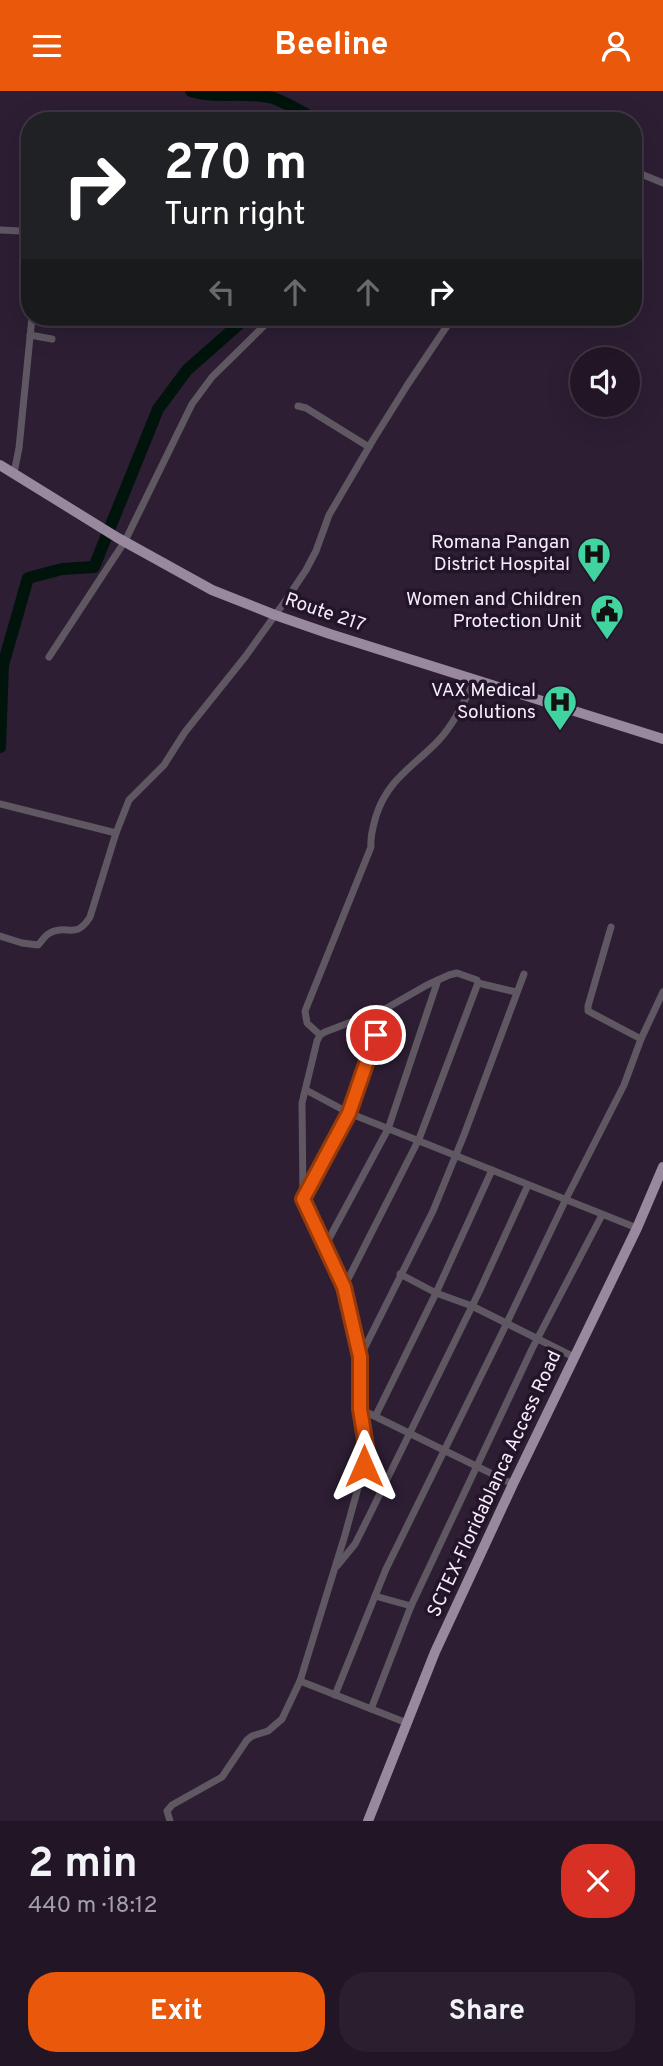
<!DOCTYPE html>
<meta charset="utf-8">
<style>
:root{--surface:#221626;--page:#2a1f2e;--text:#f1f3f6;--muted:#a29fa7;--line:#3f3543;--accent:#ea580c}
body{margin:0;font-family:Overpass,sans-serif;background:var(--page);color:var(--text);height:100vh;display:flex;flex-direction:column;font-size:26px;white-space:nowrap}
*{box-sizing:border-box;margin:0}
p{font-size:23px;color:var(--muted)}
.icon{flex:none;width:38px;height:38px;fill:none;stroke:currentColor;stroke-width:2;stroke-linecap:round;stroke-linejoin:round}
.map{position:relative;height:1730px;overflow:hidden}
.panel{display:flex;flex-direction:column;background:var(--surface);flex:1}
.panel>*{flex:none}
.banner{position:absolute;left:21px;top:21px;width:621px;height:214px;border-radius:28px;box-shadow:0 7px 28px #0002,0 0 0 2px var(--line);background:#202124;color:#fff;overflow:hidden}
.controls{position:absolute;left:570px;top:256px;display:grid;gap:14px}
.controls a{display:grid;place-items:center;width:70px;height:70px;border-radius:50%;background:var(--surface);box-shadow:0 7px 28px #0002,0 0 0 2px var(--line);font-size:35px}
.pin{position:absolute;display:grid;place-items:center;width:60px;height:60px;color:#fff;margin:-30px;border:4px solid #fff;border-radius:50%;box-shadow:0 2px 7px #0007}
.me{position:absolute;width:77px;margin:-38px;rotate:0deg;stroke-linejoin:round;filter:drop-shadow(0 0 5px #0008)}
.turn{display:flex;align-items:center;gap:24px;height:147px;padding:0 28px;font-size:32px}
.turn .icon{width:91px;height:91px;stroke-width:2.5}
.turn b{display:block;font-size:49px;line-height:60px}
.lanes{display:flex;align-items:center;height:66px;padding:0 28px;background:#0003;justify-content:center;gap:35px;direction:ltr}
.lanes .off{opacity:.35}
.round{display:grid;place-items:center;flex:none;width:74px;height:74px;border-radius:28px;background:var(--page)}
.summary{display:flex;align-items:center;justify-content:space-between;height:119px;padding:0 28px}
h1{font-size:42px;font-weight:700;line-height:52px}
.cta{display:flex;gap:14px;margin-top:auto;padding:14px 28px}
.cta a{flex:1;height:80px;border-radius:28px;background:var(--accent);color:#fff;font-size:28px;font-weight:700;line-height:80px;text-align:center}
.cta a+a{background:var(--page);color:var(--text)}
header{display:flex;justify-content:space-between;align-items:center;height:91px;padding:0 28px;background:var(--accent);color:#fff;font-size:32px;font-weight:700}
.map>svg:first-child{display:block}
</style>
<header><svg class="icon" aria-label="menu" viewBox="0 0 24 24"><path d="M4 6h16M4 12h16M4 18h16"/></svg>Beeline<svg class="icon" aria-label="person" viewBox="0 0 24 24"><circle cx="12" cy="8" r="4"/><path d="M4 21q1-7 8-7t8 7"/></svg></header>
<div class="map">
<svg width="663" height="1730" viewBox="0 0 663 1730">
<rect width="100%" height="100%" fill="#2d1e33"/>
<g fill="none" stroke-linecap="round" stroke-linejoin="round">
<g stroke="#00140c" stroke-width="12">
<path d="M191,0c26,8 56,0 82,7 15,5 30,15 45,23"/>
<polyline points="0,656 3,574 28,487 62,478 94,476 158,318 187,279 247,226"/>
</g>
<g stroke="#5f5862" stroke-width="7">
<polyline points="634,80 663,92"/>
<polyline points="0,139 21,140 30,143"/>
<polyline points="30,244 52,248"/>
<polyline points="298,315 306,317 369,356"/>
<polyline points="14,382 19,357 32,226"/>
<polyline points="49,566 125,450 192,313 212,286 273,226"/>
<polyline points="0,713 116,742"/>
<polyline points="611,836 588,915 588,920 641,948"/>
<path d="M0,845l22,7 16,2c4,-4 7,-10 12,-12 17,-10 25,8 40,-16l26,-84 13,-33 35,-35 21,-33 60,-75 41,-57 20,-30 10,-19 13,-36 44,-75 35,-56 45,-67"/>
<path d="M320,944l-13,-12 -2,-12 66,-164c-1,-11 2,-20 5,-31 12,-37 37,-49 62,-75 16,-17 27,-41 37,-61"/>
<polyline points="306,999 349,1022 637,1137"/>
<polyline points="303,1107 349,1022 385,918"/>
<polyline points="325,1155 388,1038 438,889"/>
<polyline points="400,1183 436,1202 472,1215 574,1266"/>
<polyline points="344,1196 419,1048 478,892"/>
<polyline points="359,1266 344,1196 303,1108 302,1012 317,950 320,944 325,941 385,918 427,894 449,884 457,882 477,889 478,892 516,901"/>
<polyline points="360,1318 513,1393"/>
<polyline points="376,1324 436,1202 492,1079"/>
<polyline points="337,1475 355,1453 369,1425 479,1201 528,1094"/>
<polyline points="375,1505 411,1515"/>
<polyline points="300,1590 407,1632"/>
<polyline points="335,1604 386,1478 502,1242 566,1108 624,994 641,948 663,901"/>
<polyline points="371,1618 411,1515 532,1258 602,1124"/>
<polyline points="170,1730 167,1720 172,1714 222,1686 247,1649 252,1645 268,1640 282,1628 300,1590 345,1444 364,1375 367,1361 360,1318 360,1266 433,1120 464,1044 524,883"/>
</g>
<g stroke="#98899f" stroke-width="10">
<polyline points="0,374 118,447 212,499 275,524 330,543 663,648"/>
<polyline points="368,1730 435,1561 513,1393 637,1137 663,1076"/>
</g>
</g>
<g fill="none" stroke-linecap="round" stroke-linejoin="round">
<g stroke="#983908" stroke-width="18">
<polyline id="route" points="364,1375 367,1361 360,1318 360,1266 344,1196 303,1108 349,1022 376,944"/>
</g>
<use href="#route" stroke="#ea580c" stroke-width="12"/>
</g>
<defs>
<g id="hospital-pin" transform="scale(1.75)"><path d="M0 17L-7.5 6A9.5 9.5 0 1 1 7.5 6Z" fill="#42d4a0" stroke="#231529"/><path d="M-5-5h3v3.5h4V-5h3V5h-3V1.5h-4V5h-3Z" fill="#111"/></g>
<g id="civic-pin" transform="scale(1.75)"><path d="M0 17L-7.5 6A9.5 9.5 0 1 1 7.5 6Z" fill="#42d4a0" stroke="#231529"/><path d="M-.6-6.5H3V-4.5H.6V-3L4-1V1h2V6H-6V1h2V-1L-.6-3ZM-1.2 2.5V6h2.4V2.5Z" fill="#111"/></g>
</defs>
<g fill-rule="evenodd">
<use href="#hospital-pin" x="594" y="463"/>
<use href="#civic-pin" x="607" y="520"/>
<use href="#hospital-pin" x="560" y="611"/>
</g>
<g text-anchor="middle" dominant-baseline="central" stroke-width="7" stroke-linejoin="round" paint-order="stroke">
<g font-size="19" fill="#f6edfa" stroke="#231529" text-anchor="end">
<text x="570" y="452">Romana Pangan<tspan x="570" dy="22">District Hospital</tspan></text>
<text x="582" y="509">Women and Children<tspan x="582" dy="22">Protection Unit</tspan></text>
<text x="536" y="600">VAX Medical<tspan x="536" dy="22">Solutions</tspan></text>
</g>
<g font-size="19" fill="#f6edfa" stroke="#231529">
<text transform="translate(325 522) rotate(19)">Route 217</text>
<text transform="translate(495 1393) rotate(-65)">SCTEX-Floridablanca Access Road</text>
</g>
</g>
</svg>
<div class="controls">
<a><svg class="icon" aria-label="sound" viewBox="0 0 24 24"><path d="M4 9h4l5-4v14l-5-4H4zM17 9q2 3 0 6"/></svg></a>
</div>
<div class="pin" style="left:376px;top:944px;background:#d93025"><svg class="icon" aria-label="arrive" viewBox="0 0 24 24"><path d="M6 21V4h12l-3 4 3 4H6"/></svg></div>
<svg class="me" style="left:364px;top:1375px" viewBox="-20 -20 40 40"><path d="M0-17L14 15 0 8-14 15z" fill="#ea580c" stroke="#fff" stroke-width="4"/></svg>
<div class="banner">
<div class="turn"><svg class="icon" aria-label="right" viewBox="0 0 24 24"><path d="M7 20v-9h11M14 6l5 5-5 5"/></svg><div><b>270 m</b>Turn right</div></div>
<div class="lanes"><svg class="icon off" aria-label="left" viewBox="0 0 24 24"><path d="M17 20v-9H6M10 6l-5 5 5 5"/></svg><svg class="icon off" aria-label="ahead" viewBox="0 0 24 24"><path d="M12 20V5M6 11l6-6 6 6"/></svg><svg class="icon off" aria-label="ahead" viewBox="0 0 24 24"><path d="M12 20V5M6 11l6-6 6 6"/></svg><svg class="icon" aria-label="right" viewBox="0 0 24 24"><path d="M7 20v-9h11M14 6l5 5-5 5"/></svg></div>
</div>
</div>
<section class="panel">
<div class="summary"><div><h1>2 min</h1><p>440 m · 18:12</p></div><a class="round" style="background:#d93025;color:#fff"><svg class="icon" aria-label="close" viewBox="0 0 24 24"><path d="M6 6l12 12M18 6L6 18"/></svg></a></div>
<div class="cta"><a>Exit</a><a>Share</a></div>
</section>
